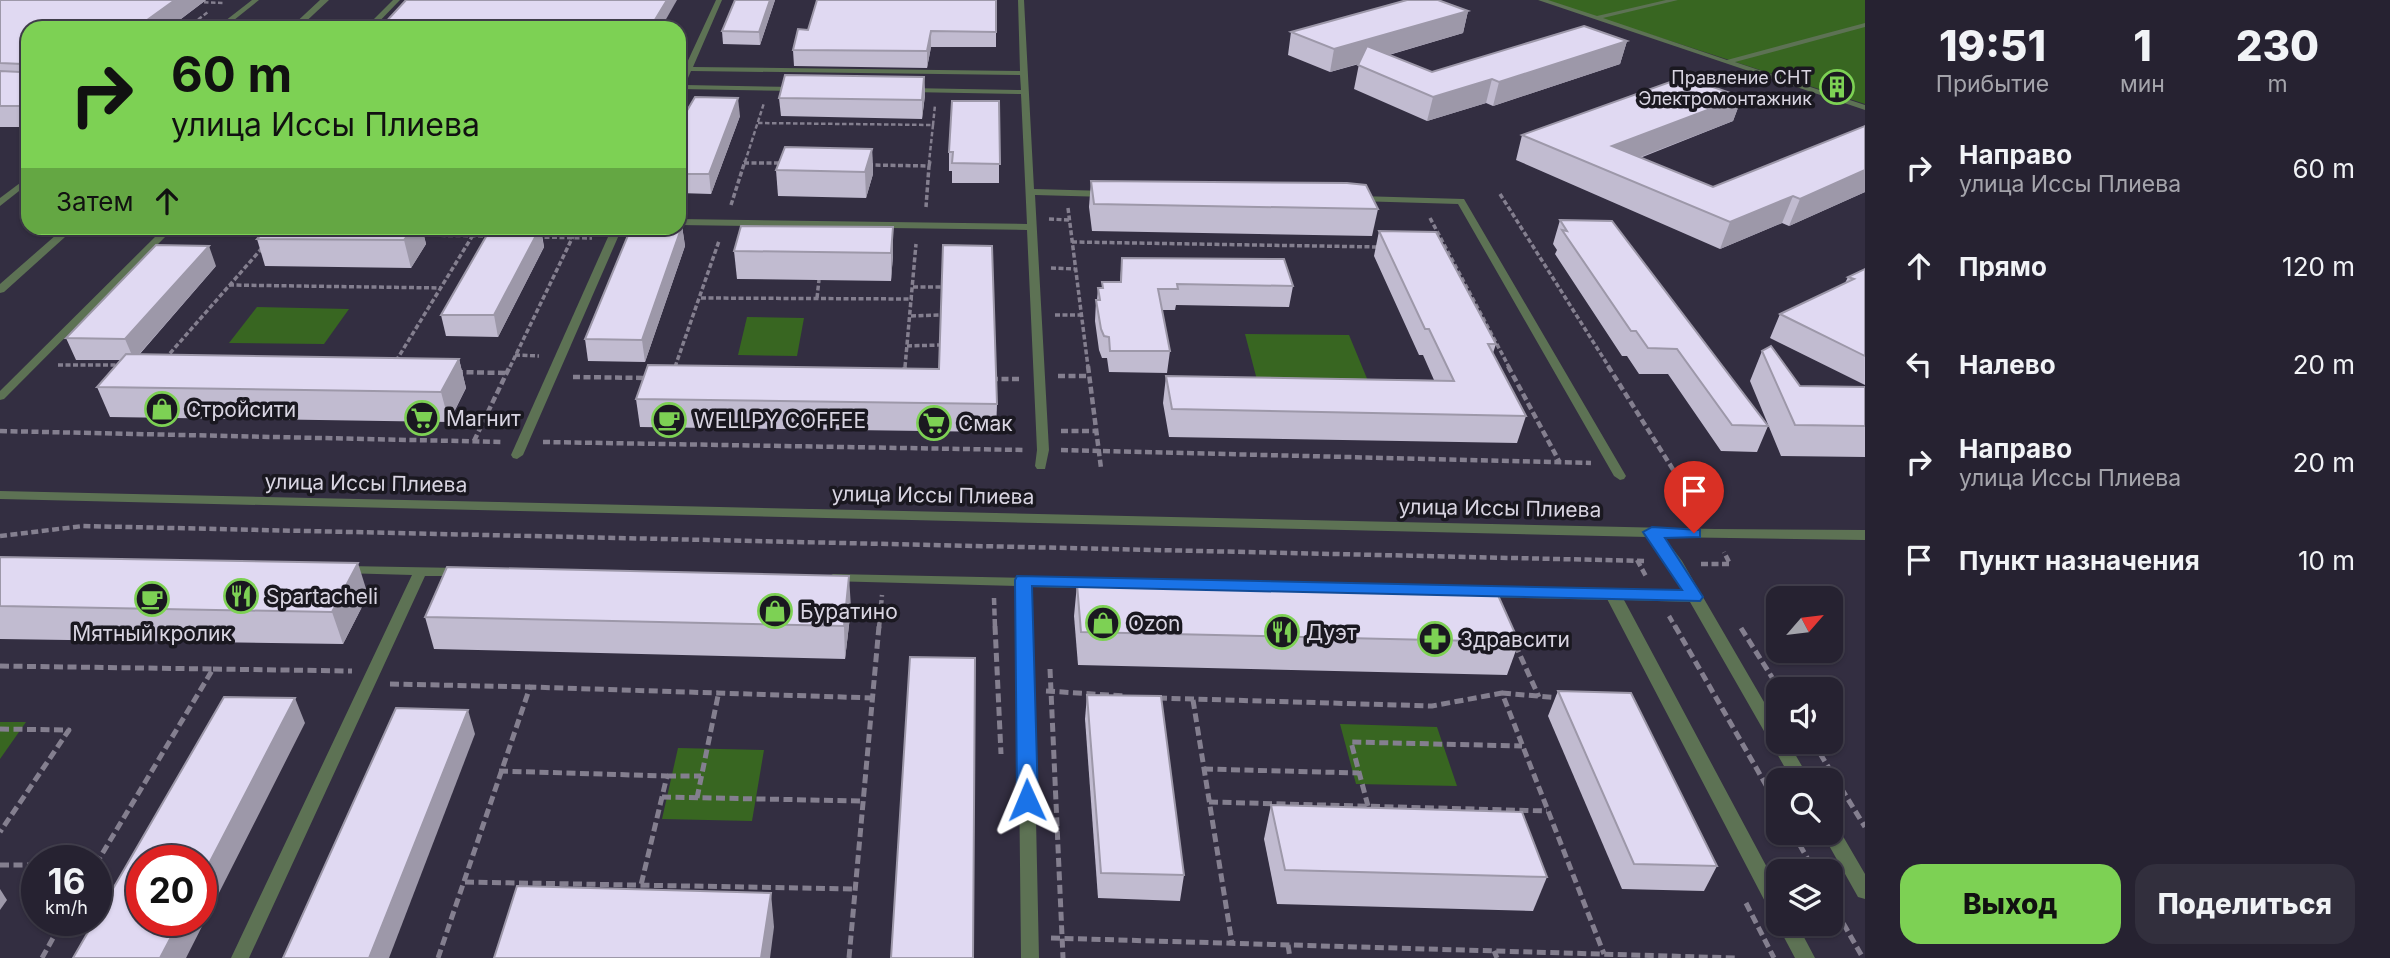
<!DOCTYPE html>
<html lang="ru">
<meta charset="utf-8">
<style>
:root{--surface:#262231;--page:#322f3d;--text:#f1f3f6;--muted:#a4a4ab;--line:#423f4d;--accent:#7dd154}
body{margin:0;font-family:Inter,sans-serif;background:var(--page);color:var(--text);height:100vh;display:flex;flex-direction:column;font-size:26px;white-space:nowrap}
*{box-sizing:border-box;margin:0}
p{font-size:23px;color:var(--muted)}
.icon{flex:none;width:38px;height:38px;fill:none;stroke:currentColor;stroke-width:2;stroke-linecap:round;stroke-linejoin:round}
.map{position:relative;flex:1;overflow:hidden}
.drawer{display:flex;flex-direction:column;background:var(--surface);width:525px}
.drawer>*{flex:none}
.top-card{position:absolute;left:21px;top:21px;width:665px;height:214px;border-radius:21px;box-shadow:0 2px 5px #0004,0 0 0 2px var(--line);background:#7dd154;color:#111;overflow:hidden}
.needle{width:46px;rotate:62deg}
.fabs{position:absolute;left:1766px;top:586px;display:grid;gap:14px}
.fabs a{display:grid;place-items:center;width:77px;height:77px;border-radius:14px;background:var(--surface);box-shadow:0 2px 5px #0004,0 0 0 2px var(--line);font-size:35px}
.speed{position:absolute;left:21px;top:845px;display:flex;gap:14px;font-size:35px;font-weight:700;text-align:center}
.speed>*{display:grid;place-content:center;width:91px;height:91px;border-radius:50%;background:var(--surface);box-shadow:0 2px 5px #0004,0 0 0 2px var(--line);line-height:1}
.speed small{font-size:18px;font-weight:400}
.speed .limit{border:10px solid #d22;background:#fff;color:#111}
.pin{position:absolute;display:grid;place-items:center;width:60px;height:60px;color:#fff;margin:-72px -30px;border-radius:50% 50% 50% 0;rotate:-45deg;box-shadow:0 0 7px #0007}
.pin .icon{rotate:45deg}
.me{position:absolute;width:77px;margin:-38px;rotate:359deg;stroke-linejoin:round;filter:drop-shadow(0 0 5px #0008)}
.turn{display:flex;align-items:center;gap:24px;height:147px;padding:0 35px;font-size:32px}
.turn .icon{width:91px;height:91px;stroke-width:2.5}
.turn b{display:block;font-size:49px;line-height:60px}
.then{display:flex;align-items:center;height:66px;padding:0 35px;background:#0003;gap:14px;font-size:26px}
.eta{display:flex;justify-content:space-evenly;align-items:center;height:119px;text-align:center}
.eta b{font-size:42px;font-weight:800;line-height:49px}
.primary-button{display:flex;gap:14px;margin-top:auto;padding:14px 35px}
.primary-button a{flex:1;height:80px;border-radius:21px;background:var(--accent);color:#111;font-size:28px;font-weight:800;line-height:80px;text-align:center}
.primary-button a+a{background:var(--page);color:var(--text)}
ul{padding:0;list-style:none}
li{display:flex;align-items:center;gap:21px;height:98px;padding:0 35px}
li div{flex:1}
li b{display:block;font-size:26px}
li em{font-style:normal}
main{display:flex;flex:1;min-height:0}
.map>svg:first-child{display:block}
</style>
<main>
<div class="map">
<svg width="1865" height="958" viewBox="0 0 1865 958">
<rect width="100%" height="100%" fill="#332e41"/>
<g fill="#386621">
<polygon points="1544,0 1865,0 1865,104"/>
<polygon points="257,307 349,309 324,344 229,343"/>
<polygon points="747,317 804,318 797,356 738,355"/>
<polygon points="1245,334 1349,335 1368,381 1257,380"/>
<polygon points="0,722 26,722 0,759"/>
<polygon points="1340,724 1437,727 1457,786 1356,784"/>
<polygon points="678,748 764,750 752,821 662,819"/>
</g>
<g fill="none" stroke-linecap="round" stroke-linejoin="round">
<g stroke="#847f8f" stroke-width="2.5" stroke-dasharray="4.5 2.5" stroke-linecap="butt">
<polyline points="197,2 223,3"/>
<polyline points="187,28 208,12"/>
<polyline points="758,123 933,125 929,162"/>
<polyline points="933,125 935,105"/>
<polyline points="745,162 764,103"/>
</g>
<g stroke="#847f8f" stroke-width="3.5" stroke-dasharray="5 2.5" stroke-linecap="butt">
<polyline points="744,163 782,163"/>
<polyline points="868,165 929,166 926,207"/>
<polyline points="929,166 930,161"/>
<polyline points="1500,194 1609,367"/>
<polyline points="731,205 745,161"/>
<polyline points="1068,208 1088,367"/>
<polyline points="1430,218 1509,367"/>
<polyline points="1049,219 1069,220"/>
<polyline points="187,232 266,233"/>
<polyline points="418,235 490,236"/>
<polyline points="537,237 592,238"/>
<polyline points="1072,242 1379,247"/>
<polyline points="1051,268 1075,269"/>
<polyline points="229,285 441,288"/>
<polyline points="913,287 942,287"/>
<polyline points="701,298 913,299"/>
<polyline points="817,298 819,280"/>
<polyline points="1055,315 1082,315"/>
<polyline points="911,316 941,315"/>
<polyline points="907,346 940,345"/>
<polyline points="515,355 539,356"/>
<polyline points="165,359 263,247"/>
<polyline points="396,361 473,235"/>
<polyline points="58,365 122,365"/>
<polyline points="510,367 577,228"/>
<polyline points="675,367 719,241"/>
<polyline points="905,367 916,244"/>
</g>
<g stroke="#847f8f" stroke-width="4.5" stroke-dasharray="7 3.5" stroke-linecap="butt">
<polyline points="1088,366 1101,468"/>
<polyline points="1508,366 1559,461"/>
<polyline points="1608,366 1701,514"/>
<polyline points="674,369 675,366"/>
<polyline points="456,372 505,373"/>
<polyline points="904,374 905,366"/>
<polyline points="1058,376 1089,376"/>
<polyline points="573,377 648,378"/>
<polyline points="991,379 1019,379"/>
<polyline points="0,431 503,442"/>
<polyline points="1061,431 1096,431"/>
<polyline points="474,441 510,366"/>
<polyline points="543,442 1024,450"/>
<polyline points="1061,450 1591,463"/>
<polyline points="0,536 83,526 1647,561"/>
<polyline points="1637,560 1647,578"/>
<polyline points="1701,564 1730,564 1724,552"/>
<polyline points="994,598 995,628"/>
<polyline points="1669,616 1676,628"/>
<polyline points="879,628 882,595"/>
</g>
<g stroke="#847f8f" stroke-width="5" stroke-dasharray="9 4.5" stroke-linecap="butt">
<polyline points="995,626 1001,754"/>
<polyline points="1675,626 1778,806"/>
<polyline points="1741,628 1780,690"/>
<polyline points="1515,644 1539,697"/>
<polyline points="0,666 213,669 96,864"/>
<polyline points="213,669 352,671"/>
<polyline points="1050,669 1063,958"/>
<polyline points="390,684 530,687"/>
<polyline points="1046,691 1125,696"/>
<polyline points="1502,693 1560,698"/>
<polyline points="1158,698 1432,706 1502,693 1604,954"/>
<polyline points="1193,700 1232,943"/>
<polyline points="0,729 69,730 0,832"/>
<polyline points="1813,742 1865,827"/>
<polyline points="1204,769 1359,773"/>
<polyline points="499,771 667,776 641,885"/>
<polyline points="667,776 701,776"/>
<polyline points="662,797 861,801"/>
<polyline points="697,798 719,691"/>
<polyline points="1209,802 1547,811"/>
<polyline points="1368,806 1351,742 1522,746"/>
<polyline points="1793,833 1815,872"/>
<polyline points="0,865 37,865"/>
<polyline points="465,882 855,889"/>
<polyline points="1830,900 1863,958"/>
<polyline points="1746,903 1774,958"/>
<polyline points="1051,938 1736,958"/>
<polyline points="1288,945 1290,958"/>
<polyline points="1494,951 1497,958"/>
<polyline points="42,958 63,920"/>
<polyline points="438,958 530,687 873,698"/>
<polyline points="849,958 879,626"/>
</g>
<g fill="#5d7254" fill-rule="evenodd">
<polygon points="252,0 259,0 224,28 216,28"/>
<polygon points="393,0 400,0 373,28 365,28"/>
<polygon points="716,0 722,0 693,67 1020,71 1018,0 1024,0 1034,189 1107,191 1112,194 1107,197 1035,195 1049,450 1045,469 1037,469 1035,466 1037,450 1027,230 679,225 679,219 1027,224 1021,94 909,92 905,90 909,88 1021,90 1020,75 691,71 685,85 797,87 801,89 797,91 679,89 679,81 683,71 679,71 679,67 685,67"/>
<polygon points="1538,0 1548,0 1597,16 1666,0 1678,0 1603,18 1727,60 1865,23 1865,27 1735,62 1865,105 1865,110"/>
<polygon points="28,177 28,184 0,206 0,198"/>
<polygon points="1359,196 1464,199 1626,476 1624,479 1620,480 1614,476 1458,204 1356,201 1354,199"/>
<polygon points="164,228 174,228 4,399 0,400 0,391"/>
<polygon points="612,228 622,228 523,455 517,459 513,458 511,455"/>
<polygon points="346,566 461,568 468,572 461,576 425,576 249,958 231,958 412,575 341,573 339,570 341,567"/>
<polygon points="833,574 1613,590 1618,592 1620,595 1618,598 1613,600 1031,587 1039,958 1021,958 1017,586 828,581 826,578"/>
</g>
<g fill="#5d7254" fill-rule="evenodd">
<polygon points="320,0 329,0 299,28 290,28"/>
<polygon points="64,228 75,228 4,292 0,293 0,284"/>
<polygon points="0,491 1715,529 1865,530 1865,540 1664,537 1682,561 1778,726 1778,742 1788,742 1810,780 1792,780 1690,602 1624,600 1778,888 1778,915 1771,913 1605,595 1608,591 1613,590 1684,592 1668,563 1648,537 0,499"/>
<polygon points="1830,824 1837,826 1865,874 1865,899 1858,897 1822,833 1830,833"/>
<polygon points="1778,922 1778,924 1797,924 1815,958 1795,958 1777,924"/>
</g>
</g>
<g fill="#c1bbd0">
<polygon points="0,0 206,0 169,28 28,28 28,127 0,127"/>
<polygon points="406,0 661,28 383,28 382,26"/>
<polygon points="735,0 775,0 760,45 723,44 722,31"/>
<polygon points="1468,11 1463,33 1389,55 1432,72 1627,41 1620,64 1493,106 1486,103 1427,121 1354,89 1359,64 1330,72 1288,55 1291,32"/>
<polygon points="798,29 996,32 996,47 931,47 927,68 794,66 793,50"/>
<polygon points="924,77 925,95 922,119 781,116 779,98"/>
<polygon points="1742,97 1733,121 1640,158 1713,187 1865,126 1865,192 1789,226 1782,223 1720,249 1516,160 1522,135"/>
<polygon points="999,101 999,183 952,183 952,171 949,171 949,152"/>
<polygon points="740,116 711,194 679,193 679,124"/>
<polygon points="872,149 873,174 866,198 778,196 776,170"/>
<polygon points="1091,181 1378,209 1372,236 1092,231 1089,207"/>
<polygon points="1560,220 1768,426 1757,452 1721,451 1668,374 1639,374 1627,356 1622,356 1555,254 1557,250 1553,244"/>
<polygon points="682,226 685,246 645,362 588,361 585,339"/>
<polygon points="893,227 893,255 891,281 737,279 734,251"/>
<polygon points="266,228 422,228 426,244 411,268 265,266 257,239"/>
<polygon points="491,228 541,228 544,247 498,337 446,336 441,315"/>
<polygon points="1379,231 1496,344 1493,353 1526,416 1517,443 1169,437 1163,403 1166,376 1434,380 1423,355 1419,355 1374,256"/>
<polygon points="1122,258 1293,286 1289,307 1176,305 1175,310 1162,310 1170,351 1167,373 1109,372 1107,358 1102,358 1099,350 1095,321 1096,300 1097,300 1098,288 1102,288 1102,282 1120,282"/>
<polygon points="216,266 139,355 459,359 466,388 449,422 110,417 97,387 121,360 76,360 66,338"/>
<polygon points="1865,269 1865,385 1770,338 1780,314 1845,283 1848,277"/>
<polygon points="1762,351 1800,386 1865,387 1865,457 1781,456 1750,381"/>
<polygon points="636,399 997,404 996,432 640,427"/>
<polygon points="0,557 368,595 343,644 0,639"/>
<polygon points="1077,584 1519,642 1507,675 1078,665 1074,616"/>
<polygon points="851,608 845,659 434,649 425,617"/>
<polygon points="1558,691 1717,866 1704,891 1622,889 1548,716"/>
<polygon points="1087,695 1184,875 1180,901 1098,898 1085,719"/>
<polygon points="1271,805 1547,877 1533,911 1277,904 1264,839"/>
</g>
<g fill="#9d98a9">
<polygon points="175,0 206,0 169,28 136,28"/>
<polygon points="667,0 677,0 661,28 650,28"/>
<polygon points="770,0 775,0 760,45 759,32"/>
<polygon points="1468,11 1463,33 1330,72 1334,49"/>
<polygon points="931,31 931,47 927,68 927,51"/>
<polygon points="1627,41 1620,64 1493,106 1499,82"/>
<polygon points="924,77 925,95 922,119 922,100"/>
<polygon points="1492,79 1486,103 1427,121 1433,97"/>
<polygon points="1742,97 1733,121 1607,170 1612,146"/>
<polygon points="738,98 740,116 711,194 709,174"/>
<polygon points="872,149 873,174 866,198 865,172"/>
<polygon points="1865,170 1865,192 1789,226 1800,199"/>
<polygon points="1793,196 1782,223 1720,249 1730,222"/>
<polygon points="682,226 685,246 645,362 642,340"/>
<polygon points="893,227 893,255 891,281 891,253"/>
<polygon points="413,228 422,228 426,244 411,268 404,240"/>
<polygon points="540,228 544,247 498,337 494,315"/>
<polygon points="209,246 216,266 134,360 125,339"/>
<polygon points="459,359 466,388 449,422 441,392"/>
<polygon points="358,563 368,595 343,644 332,612"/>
<polygon points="849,576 851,608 845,659 844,626"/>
<polygon points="295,698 305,723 186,958 160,958 180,920 201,920 201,879"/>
<polygon points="468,710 475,734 389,958 369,958"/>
<polygon points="0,889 7,900 0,910"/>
<polygon points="771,893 774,927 770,958 761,958"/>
</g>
<g fill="#e0d9f2" stroke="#9d98a9" stroke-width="2">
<polygon points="0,0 175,0 136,28 28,28 28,106 0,106 0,71 20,72 22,64 0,63"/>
<polygon points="406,0 667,0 650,28 577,26 576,28 400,28 402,26 382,26"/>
<polygon points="735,0 770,0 759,32 722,31"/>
<polygon points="817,0 996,0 996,32 931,31 927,51 793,50 798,29 808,30"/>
<polygon points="1407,0 1438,0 1468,11 1334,49 1291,32"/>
<polygon points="1584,26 1627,41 1499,82 1492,79 1433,97 1358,65 1367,46 1432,72"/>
<polygon points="785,75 924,77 922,100 779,98"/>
<polygon points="1684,77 1742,97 1612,146 1713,187 1865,126 1865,170 1800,199 1793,196 1730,222 1522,135"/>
<polygon points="695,97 738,98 709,174 679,174 679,124"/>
<polygon points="952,101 999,101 1000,164 952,163 953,152 949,152"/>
<polygon points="785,147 872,149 865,172 776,170"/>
<polygon points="1091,181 1347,183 1366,185 1378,209 1094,204"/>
<polygon points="1560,220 1612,221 1768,426 1732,425 1677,349 1648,348 1636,331 1631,331 1562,230 1567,231"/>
<polygon points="679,226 682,226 642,340 585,339 631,228 679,228"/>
<polygon points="741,226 893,227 891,253 734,251"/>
<polygon points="266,228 413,228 404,240 257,239"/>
<polygon points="491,228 540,228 494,315 441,315"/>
<polygon points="1379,231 1436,232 1496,344 1488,344 1526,416 1172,409 1166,376 1454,381 1429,329 1425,329"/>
<polygon points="156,245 209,246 125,339 66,338"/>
<polygon points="943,245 992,246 997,404 636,399 648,365 939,369"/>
<polygon points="1122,258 1284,259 1293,286 1177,284 1178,289 1158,289 1170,351 1110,351 1109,337 1104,336 1101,329 1096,300 1100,300 1098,288 1103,288 1102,282 1121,282"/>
<polygon points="1865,269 1865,356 1780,314 1854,279 1848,277"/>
<polygon points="1771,346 1800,386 1865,387 1865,426 1795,425 1762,351"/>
<polygon points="126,354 459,359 441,392 97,387"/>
<polygon points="0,557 358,563 332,612 0,606"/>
<polygon points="447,567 849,576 844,626 425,617"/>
<polygon points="1077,584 1497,593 1519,642 1081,632"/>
<polygon points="910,657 975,658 973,958 891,958"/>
<polygon points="1558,691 1631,693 1717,866 1634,864"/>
<polygon points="1087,695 1161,696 1184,875 1101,873"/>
<polygon points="224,697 295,698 201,879 201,861 142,861 142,920 180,920 160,958 73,958 95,920 96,920 96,918"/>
<polygon points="396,708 468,710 369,958 283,958"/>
<polygon points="1271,805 1522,812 1547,877 1285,870"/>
<polygon points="517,886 771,893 761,958 494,958"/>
</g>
<polygon fill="#1a73e8" stroke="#114b97" stroke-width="2" points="1652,527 1700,530 1700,537 1665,538 1703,597 1700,601 1032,586 1038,800 1035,806 1020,806 1017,800 1015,580 1017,576 1682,590 1643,532"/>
<defs>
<g id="building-ring" transform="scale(1.75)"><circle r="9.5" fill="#1a1820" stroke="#7dd154" stroke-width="1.5"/><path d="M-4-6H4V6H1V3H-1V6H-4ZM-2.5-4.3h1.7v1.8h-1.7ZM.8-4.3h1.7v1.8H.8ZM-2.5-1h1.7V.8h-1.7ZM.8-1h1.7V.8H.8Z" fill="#7dd154"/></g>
<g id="shop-ring" transform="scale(1.75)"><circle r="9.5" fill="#1a1820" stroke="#7dd154" stroke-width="1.5"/><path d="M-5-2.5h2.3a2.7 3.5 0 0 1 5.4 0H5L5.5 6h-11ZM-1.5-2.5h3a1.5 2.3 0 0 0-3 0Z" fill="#7dd154"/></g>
<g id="supermarket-ring" transform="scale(1.75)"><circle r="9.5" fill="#1a1820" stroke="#7dd154" stroke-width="1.5"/><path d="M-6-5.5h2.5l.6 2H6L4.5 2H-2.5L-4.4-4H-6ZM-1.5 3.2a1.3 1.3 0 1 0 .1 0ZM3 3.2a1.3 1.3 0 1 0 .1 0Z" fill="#7dd154"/></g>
<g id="cafe-ring" transform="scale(1.75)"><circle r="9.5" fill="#1a1820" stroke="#7dd154" stroke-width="1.5"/><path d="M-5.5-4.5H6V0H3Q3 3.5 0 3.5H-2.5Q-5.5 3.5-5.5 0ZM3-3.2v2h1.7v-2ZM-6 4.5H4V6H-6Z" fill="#7dd154"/></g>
<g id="restaurant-ring" transform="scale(1.75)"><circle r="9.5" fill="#1a1820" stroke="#7dd154" stroke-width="1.5"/><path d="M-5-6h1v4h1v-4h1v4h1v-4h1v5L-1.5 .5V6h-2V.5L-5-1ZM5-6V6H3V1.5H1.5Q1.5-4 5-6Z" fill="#7dd154"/></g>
<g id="pharmacy-ring" transform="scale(1.75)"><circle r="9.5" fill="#1a1820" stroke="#7dd154" stroke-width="1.5"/><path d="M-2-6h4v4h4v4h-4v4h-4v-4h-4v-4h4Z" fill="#7dd154"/></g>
</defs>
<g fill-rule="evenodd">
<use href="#building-ring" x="1837" y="87"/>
<use href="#shop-ring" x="162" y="409"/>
<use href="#supermarket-ring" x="422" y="418"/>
<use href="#cafe-ring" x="669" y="420"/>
<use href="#supermarket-ring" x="934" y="423"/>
<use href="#restaurant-ring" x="241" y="596"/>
<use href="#cafe-ring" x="152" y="599"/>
<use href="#shop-ring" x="775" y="611"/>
<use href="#shop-ring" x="1103" y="623"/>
<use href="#restaurant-ring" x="1282" y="632"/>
<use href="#pharmacy-ring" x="1435" y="639"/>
</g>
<g text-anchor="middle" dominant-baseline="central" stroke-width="7" stroke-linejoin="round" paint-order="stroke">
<g font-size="18" fill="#d9d5e2" stroke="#1a1820" text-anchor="end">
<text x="1812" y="77">Правление СНТ<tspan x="1812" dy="21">Электромонтажник</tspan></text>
</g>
<g font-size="21" fill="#d9d5e2" stroke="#1a1820" text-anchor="start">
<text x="186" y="409">Стройсити</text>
<text x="446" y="418">Магнит</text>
<text x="694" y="420">WELLPY COFFEE</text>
<text x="958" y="423">Смак</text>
<text x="266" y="596">Spartacheli</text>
<text x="800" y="611">Буратино</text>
<text x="1128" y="623">Ozon</text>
<text x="1306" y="632">Дуэт</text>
<text x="152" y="633" text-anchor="middle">Мятный кролик</text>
<text x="1460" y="639">Здравсити</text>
</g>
<g font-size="21" fill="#d9d5e2" stroke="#1a1820">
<text transform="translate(366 483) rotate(1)">улица Иссы Плиева</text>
<text transform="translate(933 495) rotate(1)">улица Иссы Плиева</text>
<text transform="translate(1500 508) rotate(1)">улица Иссы Плиева</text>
</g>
</g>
</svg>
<div class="fabs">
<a><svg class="needle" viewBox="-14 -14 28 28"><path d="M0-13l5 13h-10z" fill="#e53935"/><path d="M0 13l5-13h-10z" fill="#a4a4ab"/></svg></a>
<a><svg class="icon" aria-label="sound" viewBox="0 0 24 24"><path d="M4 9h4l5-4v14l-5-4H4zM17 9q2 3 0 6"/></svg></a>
<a><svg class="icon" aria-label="search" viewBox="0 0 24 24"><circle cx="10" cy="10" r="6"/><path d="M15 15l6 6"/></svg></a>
<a><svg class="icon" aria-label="layers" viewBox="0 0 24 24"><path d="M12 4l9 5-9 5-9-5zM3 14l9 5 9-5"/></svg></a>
</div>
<div class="speed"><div>16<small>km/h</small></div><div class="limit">20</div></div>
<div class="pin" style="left:1694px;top:533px;background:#d93025"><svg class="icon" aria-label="arrive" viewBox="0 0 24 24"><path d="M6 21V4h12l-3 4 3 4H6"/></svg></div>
<svg class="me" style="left:1027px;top:800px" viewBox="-20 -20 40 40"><path d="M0-17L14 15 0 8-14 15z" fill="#1a73e8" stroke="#fff" stroke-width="4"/></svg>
<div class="top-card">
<div class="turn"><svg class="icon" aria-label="right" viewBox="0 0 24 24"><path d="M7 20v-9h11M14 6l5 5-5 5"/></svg><div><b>60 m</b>улица Иссы Плиева</div></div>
<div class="then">Затем<svg class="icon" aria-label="ahead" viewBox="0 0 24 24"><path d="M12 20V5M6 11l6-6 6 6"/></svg></div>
</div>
</div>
<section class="drawer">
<div class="eta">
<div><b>19:51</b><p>Прибытие</p></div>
<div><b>1</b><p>мин</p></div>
<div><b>230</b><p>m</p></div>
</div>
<ul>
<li><svg class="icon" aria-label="right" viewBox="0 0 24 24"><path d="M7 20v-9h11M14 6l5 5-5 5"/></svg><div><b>Направо</b><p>улица Иссы Плиева</p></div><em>60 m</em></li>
<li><svg class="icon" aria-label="ahead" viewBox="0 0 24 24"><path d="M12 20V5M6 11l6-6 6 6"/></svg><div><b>Прямо</b></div><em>120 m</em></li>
<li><svg class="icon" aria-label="left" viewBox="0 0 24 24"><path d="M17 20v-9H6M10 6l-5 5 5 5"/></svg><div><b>Налево</b></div><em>20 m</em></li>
<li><svg class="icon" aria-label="right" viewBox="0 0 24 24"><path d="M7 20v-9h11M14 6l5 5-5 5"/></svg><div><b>Направо</b><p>улица Иссы Плиева</p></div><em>20 m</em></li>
<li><svg class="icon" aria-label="arrive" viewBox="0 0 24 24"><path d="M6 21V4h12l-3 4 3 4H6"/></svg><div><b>Пункт назначения</b></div><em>10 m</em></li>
</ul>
<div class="primary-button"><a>Выход</a><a>Поделиться</a></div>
</section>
</main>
